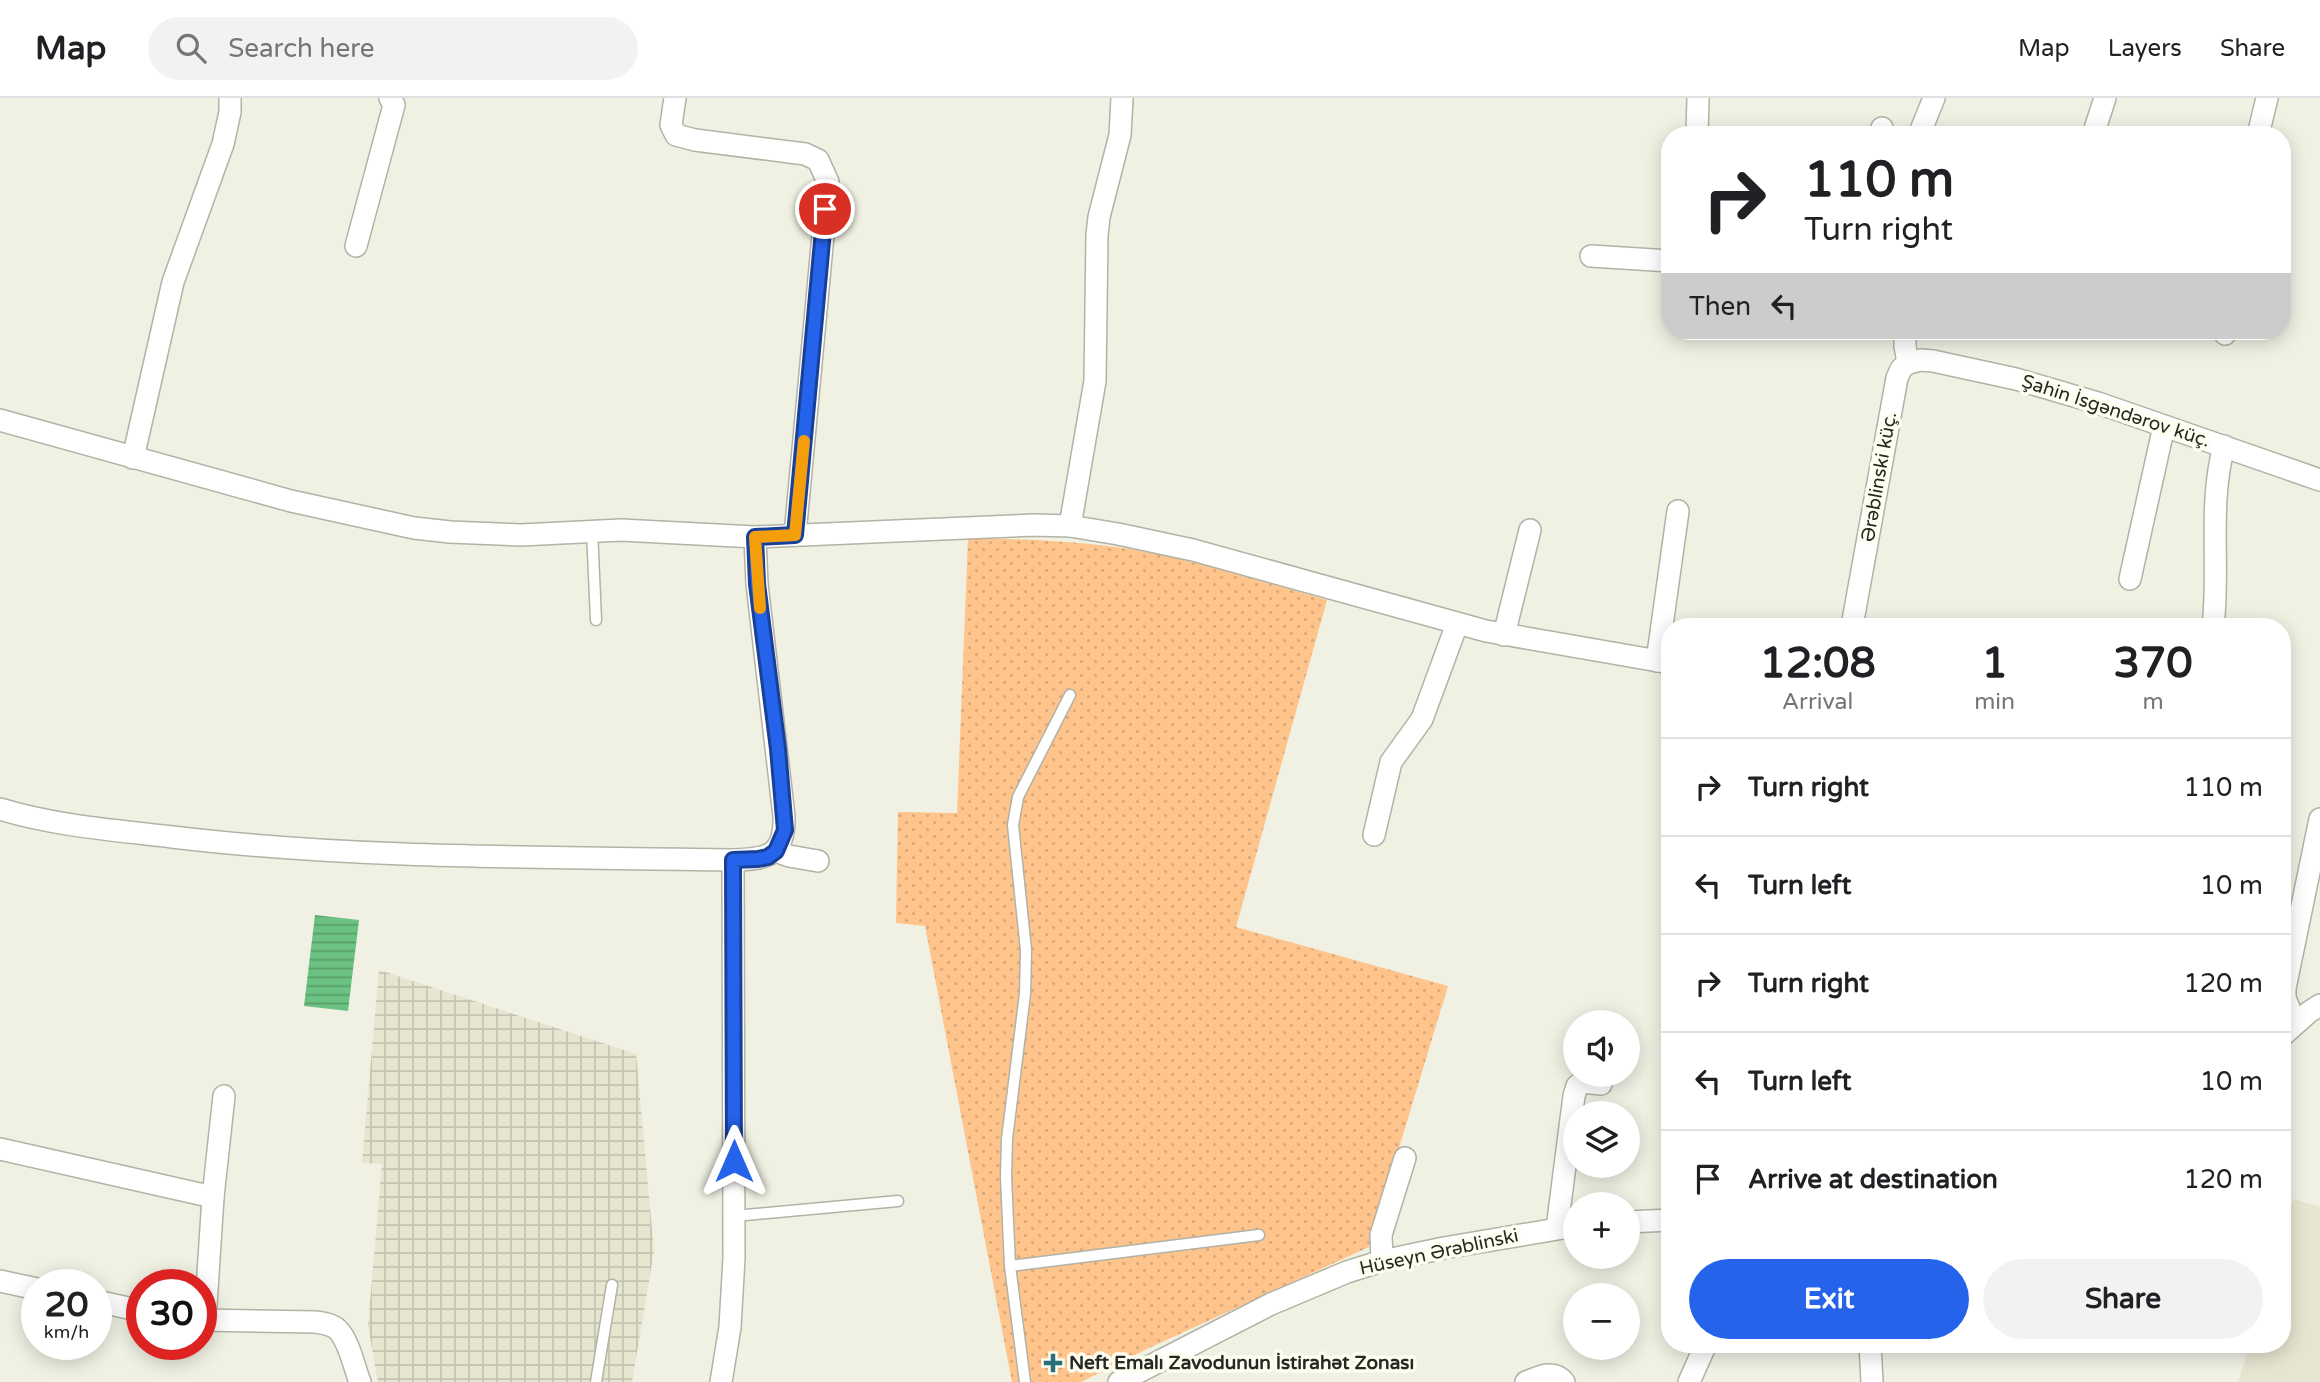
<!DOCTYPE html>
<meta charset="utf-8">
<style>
:root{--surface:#fff;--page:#f2f2f2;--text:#202124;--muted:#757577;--line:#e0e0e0;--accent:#2563eb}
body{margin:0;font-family:"Varela Round",sans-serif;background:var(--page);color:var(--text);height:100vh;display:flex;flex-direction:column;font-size:26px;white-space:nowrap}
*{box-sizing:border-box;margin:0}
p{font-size:23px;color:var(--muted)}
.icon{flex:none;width:38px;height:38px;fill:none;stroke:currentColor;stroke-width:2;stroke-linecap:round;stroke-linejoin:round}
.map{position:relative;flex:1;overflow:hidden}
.details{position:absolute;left:1661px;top:520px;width:630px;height:735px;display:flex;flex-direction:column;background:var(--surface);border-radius:28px;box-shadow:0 4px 18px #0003}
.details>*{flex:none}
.guide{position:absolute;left:1661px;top:28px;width:630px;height:214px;border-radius:28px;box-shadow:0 4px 18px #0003;background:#fff;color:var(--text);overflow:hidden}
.tools{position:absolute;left:1563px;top:912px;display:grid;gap:14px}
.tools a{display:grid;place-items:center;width:77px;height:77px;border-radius:50%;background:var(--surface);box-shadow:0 4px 18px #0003;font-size:35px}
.speed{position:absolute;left:21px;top:1171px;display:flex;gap:14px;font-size:35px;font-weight:700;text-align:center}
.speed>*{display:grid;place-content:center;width:91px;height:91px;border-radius:50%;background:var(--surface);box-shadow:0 4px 18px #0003;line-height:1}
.speed small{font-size:18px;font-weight:400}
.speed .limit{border:10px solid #d22;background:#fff;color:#111}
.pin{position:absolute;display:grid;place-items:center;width:60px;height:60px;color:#fff;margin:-30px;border:4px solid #fff;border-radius:50%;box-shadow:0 2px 7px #0007}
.me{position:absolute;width:77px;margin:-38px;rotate:0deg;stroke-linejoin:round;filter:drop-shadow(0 0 5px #0008)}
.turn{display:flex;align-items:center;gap:24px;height:147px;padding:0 28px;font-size:32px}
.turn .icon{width:91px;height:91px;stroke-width:2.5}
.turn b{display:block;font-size:49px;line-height:60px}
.then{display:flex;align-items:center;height:66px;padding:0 28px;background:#0003;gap:14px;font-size:26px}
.eta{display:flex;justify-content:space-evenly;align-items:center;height:119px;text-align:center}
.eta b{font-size:42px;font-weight:700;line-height:49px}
.button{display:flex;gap:14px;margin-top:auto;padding:14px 28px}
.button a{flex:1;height:80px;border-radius:42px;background:var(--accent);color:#fff;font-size:28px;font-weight:700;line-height:80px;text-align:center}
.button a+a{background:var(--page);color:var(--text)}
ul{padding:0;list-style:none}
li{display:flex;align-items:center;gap:21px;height:98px;padding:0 28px;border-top:2px solid var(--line)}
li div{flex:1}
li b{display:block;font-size:26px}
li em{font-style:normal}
header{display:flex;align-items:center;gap:42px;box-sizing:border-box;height:98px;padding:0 35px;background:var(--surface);border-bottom:2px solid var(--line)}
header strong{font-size:33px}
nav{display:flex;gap:38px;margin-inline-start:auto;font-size:24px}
.search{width:490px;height:63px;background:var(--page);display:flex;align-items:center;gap:18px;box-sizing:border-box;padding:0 24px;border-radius:38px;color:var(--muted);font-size:26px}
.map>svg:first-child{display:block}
</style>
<header>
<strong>Map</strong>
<div class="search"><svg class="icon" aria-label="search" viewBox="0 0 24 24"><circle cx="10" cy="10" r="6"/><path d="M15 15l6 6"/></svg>Search here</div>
<nav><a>Map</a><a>Layers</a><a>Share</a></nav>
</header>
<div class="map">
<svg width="2320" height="1284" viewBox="0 0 2320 1284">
<defs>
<pattern id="industrial-grid" width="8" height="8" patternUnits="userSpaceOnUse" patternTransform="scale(1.75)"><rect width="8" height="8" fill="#e5e5d0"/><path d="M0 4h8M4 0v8" fill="none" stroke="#c4c4b2"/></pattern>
<pattern id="park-dots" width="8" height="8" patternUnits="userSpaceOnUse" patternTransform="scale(1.75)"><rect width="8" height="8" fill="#fec48c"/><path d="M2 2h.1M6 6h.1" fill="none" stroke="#daa878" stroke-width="1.8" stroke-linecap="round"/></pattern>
<pattern id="water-rules" width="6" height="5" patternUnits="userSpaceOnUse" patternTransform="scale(1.75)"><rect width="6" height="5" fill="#6bc283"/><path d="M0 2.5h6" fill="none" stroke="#589e6b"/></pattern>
</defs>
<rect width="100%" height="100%" fill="#f0f1e3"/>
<polygon fill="#e5e5d0" points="2293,1101 2320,1109 2320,1284 2238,1284 2250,1246 2282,1246 2282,1139"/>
<polygon fill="url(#industrial-grid)" points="379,872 636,956 654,1153 632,1284 378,1284 368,1228 382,1066 362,1065"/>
<path fill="url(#park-dots)" d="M968,440c53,1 108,3 161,11 67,11 133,32 198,51l-91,327 212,59 -79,261 -222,102 -66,33h-69l-87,-456 -29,-3 2,-111 59,1z"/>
<polygon fill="url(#water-rules)" points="315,817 359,822 348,913 304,908"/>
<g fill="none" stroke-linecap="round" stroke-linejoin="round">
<g stroke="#b2b2a5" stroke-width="13">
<g id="lane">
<polyline points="592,432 596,522"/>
<polyline points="735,1118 898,1103"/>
<polyline points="1010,1168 1259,1137"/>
<polyline points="596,1284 612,1187"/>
<polyline points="1025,1284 1010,1168 1006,1079 1007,1041 1025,896 1026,852 1013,727 1018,699 1070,597"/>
</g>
</g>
<g stroke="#b2b2a5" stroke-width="24">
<g id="street">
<polyline points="675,0 671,27 676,37 695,42 805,56 818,62 828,84 795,437"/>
<polyline points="1697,37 1698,0"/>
<polyline points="1882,37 1882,30"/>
<polyline points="1919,37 1934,0"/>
<polyline points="2093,37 2105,0"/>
<polyline points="2258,37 2267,0"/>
<polyline points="356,148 394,7 390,0"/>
<polyline points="1591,158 1670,163"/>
<polyline points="1905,233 1905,248 1908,265"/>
<polyline points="2225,236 2226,233"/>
<polyline points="1908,265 1921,262 1933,263 2016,281 2098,305 2320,382"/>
<polyline points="0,322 291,403 414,430 450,434 521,437 621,432 755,439 1034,427 1070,428 1118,436 1193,452 1486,533 1670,565"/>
<polyline points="133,360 173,184 223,46 230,14 230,0"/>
<polyline points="1070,428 1095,283 1097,137 1099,119 1120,37 1122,0"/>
<polyline points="2130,481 2164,328"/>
<polyline points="1852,528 1897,280 1901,271 1908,265"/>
<path d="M2213,528c7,-59 -5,-121 11,-180"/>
<polyline points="1504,537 1530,432"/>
<polyline points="1657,563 1678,413"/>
<path d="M0,711c56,17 115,21 172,28 186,22 374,20 561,23 35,-1 52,-4 51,-44l-27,-232 -2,-47"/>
<polyline points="1374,737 1391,664 1422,621 1457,526"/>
<polyline points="776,753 789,758 818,763"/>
<polyline points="2295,925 2285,900 2285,890 2320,721"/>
<polyline points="2282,938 2309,914 2320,907"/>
<polyline points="0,1051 213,1099"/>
<polyline points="1628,1124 1670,1122"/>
<polyline points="1557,1130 1574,998 1577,988 1582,984 1601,986"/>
<polyline points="1382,1163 1381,1137 1405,1060"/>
<polyline points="0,1183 37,1191"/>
<polyline points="96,1203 142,1213"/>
<path d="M201,1222l114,2c8,1 16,2 22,7 12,11 17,38 23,53"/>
<polyline points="205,1222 213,1099 224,998"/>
<polyline points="1870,1246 1872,1284"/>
<polyline points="721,1284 730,1229 734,1160 733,762"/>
<polyline points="1119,1284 1271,1206 1347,1174 1382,1163 1444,1150 1575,1128"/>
<path d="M1526,1284c13,-5 28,-13 38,0"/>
<polyline points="1689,1284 1706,1246"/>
</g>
</g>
<use href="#lane" stroke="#fff" stroke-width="10"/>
<use href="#street" stroke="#fff" stroke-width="21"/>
</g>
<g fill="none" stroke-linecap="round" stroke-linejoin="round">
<g stroke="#184099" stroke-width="18">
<polyline id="route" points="734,1063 733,762 758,761 768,759 776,753 785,732 778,651 757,486 755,439 795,437 825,111"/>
</g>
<use href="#route" stroke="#2563eb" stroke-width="12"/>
<polyline stroke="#f59e0b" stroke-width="12" points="760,510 755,439 795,437 804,343"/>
</g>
<path fill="#2a6e7e" stroke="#fefef0" stroke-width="2.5" d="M1049.5 1254.5h7v7h7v7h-7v7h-7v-7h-7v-7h7z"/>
<g text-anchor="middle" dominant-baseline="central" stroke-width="7" stroke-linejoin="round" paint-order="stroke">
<g font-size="19" fill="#282823" stroke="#fefef0">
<text transform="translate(2116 313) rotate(18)">Şahin İsgəndərov küç.</text>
<text transform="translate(1879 379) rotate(-80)">Ərəblinski küç.</text>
<text transform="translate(1439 1154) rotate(-12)">Hüseyn Ərəblinski</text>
</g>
<g font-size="19" font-weight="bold" fill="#282823" stroke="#fefef0" text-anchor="start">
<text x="1069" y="1265">Neft Emalı Zavodunun İstirahət Zonası</text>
</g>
</g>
</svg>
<div class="tools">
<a><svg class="icon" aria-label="sound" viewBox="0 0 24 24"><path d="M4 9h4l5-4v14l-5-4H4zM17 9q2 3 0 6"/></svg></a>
<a><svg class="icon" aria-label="layers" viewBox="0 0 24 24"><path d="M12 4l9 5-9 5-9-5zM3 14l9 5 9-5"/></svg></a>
<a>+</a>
<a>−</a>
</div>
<div class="speed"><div>20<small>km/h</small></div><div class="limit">30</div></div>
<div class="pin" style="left:825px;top:111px;background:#d93025"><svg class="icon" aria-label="arrive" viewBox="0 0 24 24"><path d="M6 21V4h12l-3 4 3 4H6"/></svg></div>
<svg class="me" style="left:734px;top:1063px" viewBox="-20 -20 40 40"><path d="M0-17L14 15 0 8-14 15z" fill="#2563eb" stroke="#fff" stroke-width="4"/></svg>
<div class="guide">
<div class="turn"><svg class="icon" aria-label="right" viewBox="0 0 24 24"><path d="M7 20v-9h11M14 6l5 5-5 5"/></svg><div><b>110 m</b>Turn right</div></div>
<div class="then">Then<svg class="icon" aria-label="left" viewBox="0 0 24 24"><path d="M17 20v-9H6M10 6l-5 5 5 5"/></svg></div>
</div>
<section class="details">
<div class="eta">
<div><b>12:08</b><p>Arrival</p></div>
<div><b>1</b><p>min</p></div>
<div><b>370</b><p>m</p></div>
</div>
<ul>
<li><svg class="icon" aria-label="right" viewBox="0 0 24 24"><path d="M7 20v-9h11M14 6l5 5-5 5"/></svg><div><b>Turn right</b></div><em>110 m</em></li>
<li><svg class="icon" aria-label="left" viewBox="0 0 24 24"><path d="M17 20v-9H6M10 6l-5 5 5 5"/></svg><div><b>Turn left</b></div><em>10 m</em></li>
<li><svg class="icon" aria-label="right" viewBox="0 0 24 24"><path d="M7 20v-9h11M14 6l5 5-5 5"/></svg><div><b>Turn right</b></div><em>120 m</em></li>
<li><svg class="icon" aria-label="left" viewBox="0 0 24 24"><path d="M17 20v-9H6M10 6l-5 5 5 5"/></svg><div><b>Turn left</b></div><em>10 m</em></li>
<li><svg class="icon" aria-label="arrive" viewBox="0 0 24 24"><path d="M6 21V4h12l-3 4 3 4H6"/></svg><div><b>Arrive at destination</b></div><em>120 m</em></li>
</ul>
<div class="button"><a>Exit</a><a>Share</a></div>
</section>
</div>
